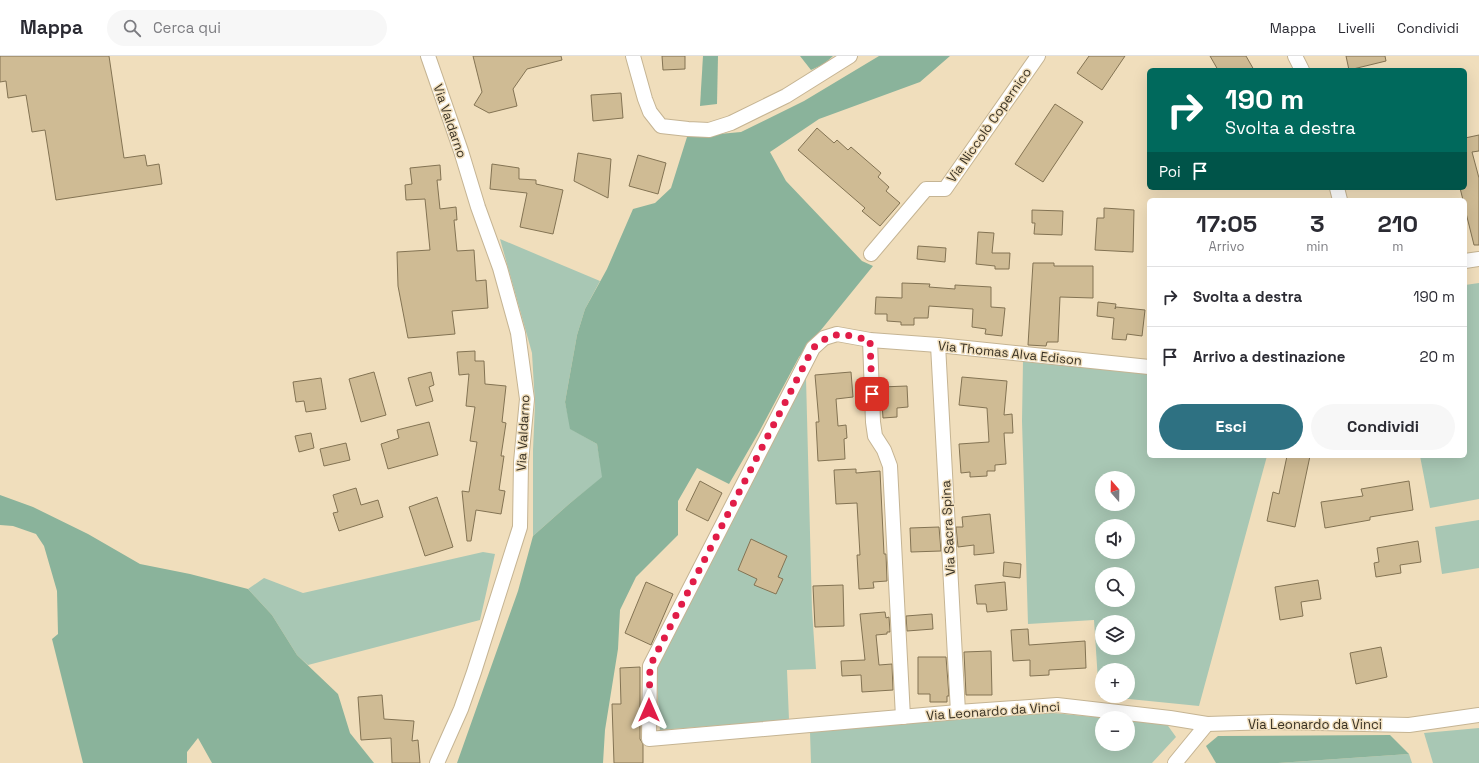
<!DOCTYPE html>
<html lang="it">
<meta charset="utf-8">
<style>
:root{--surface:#fff;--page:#f7f7f7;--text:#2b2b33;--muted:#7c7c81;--line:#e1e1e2;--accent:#2e7182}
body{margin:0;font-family:"Space Grotesk",sans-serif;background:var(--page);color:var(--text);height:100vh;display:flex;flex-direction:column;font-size:15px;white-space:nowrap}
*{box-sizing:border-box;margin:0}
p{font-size:13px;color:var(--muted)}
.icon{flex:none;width:22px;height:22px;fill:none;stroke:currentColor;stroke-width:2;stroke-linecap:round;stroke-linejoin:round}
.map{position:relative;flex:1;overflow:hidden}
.panel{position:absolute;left:1147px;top:142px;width:320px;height:260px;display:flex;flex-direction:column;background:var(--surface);border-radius:6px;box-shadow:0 4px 16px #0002}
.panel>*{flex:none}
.guide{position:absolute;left:1147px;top:12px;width:320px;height:122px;border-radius:6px;box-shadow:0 4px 16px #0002;background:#00695c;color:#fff;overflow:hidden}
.needle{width:26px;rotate:340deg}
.buttons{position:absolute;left:1095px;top:415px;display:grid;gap:8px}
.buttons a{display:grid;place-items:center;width:40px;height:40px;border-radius:50%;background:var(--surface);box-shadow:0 4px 16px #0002;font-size:20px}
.pin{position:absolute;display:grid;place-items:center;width:34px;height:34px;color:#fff;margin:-17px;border-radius:8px;box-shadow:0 2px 6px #0006}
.me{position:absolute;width:44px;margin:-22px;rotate:0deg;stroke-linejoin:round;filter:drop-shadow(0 0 3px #0008)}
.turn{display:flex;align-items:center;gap:14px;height:84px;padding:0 12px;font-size:18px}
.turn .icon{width:52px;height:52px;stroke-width:2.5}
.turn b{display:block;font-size:28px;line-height:34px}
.then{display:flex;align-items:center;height:38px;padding:0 12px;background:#0003;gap:8px;font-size:15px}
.eta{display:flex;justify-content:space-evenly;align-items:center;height:68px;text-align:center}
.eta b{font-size:24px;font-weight:700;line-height:28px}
.action{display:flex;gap:8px;margin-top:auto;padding:8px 12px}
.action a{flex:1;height:46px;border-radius:24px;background:var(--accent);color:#fff;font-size:16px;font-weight:700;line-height:46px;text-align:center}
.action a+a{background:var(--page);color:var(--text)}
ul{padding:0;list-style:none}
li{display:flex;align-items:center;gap:12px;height:60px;padding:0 12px;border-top:1px solid var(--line)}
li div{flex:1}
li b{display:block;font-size:15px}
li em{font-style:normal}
header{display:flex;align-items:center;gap:24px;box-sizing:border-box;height:56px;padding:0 20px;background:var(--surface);border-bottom:1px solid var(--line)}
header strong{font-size:19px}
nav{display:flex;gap:22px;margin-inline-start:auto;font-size:14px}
.search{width:280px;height:36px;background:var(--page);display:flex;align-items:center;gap:10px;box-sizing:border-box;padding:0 14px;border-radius:22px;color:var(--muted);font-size:15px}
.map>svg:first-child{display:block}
</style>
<header>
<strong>Mappa</strong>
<div class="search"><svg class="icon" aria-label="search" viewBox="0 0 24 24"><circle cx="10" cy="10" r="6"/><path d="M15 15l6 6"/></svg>Cerca qui</div>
<nav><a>Mappa</a><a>Livelli</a><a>Condividi</a></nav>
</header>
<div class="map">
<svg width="1479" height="707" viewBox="0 0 1479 707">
<rect width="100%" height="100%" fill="#f0debc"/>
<g fill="#a8c7b4" fill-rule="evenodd">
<polygon points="500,183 600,225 585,253 577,279 565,346 571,373 597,388 603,421 569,448 533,480 533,394 535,348 532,297"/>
<polygon points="1479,227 1479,443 1430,452 1420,400 1465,400 1465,229"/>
<path d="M1023,305l126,12v83h118l-68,250 -100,-10 -5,-76 -66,4 -6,-203zM1102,422h26v26h-26zM1102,470h26v26h-26zM1102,518h26v26h-26zM1102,566h26v26h-26zM1102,614h26v26h-26z"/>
<polygon points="806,322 812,554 816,613 787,614 789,664 660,674 656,611"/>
<polygon points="1479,464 1479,512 1442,518 1435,471"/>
<polygon points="483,496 495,498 480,564 308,609 297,599 272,559 248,533 264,522 303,537"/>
<polygon points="1032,655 1106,662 1102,662 1102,688 1128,688 1128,664 1166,667 1176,681 1152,707 811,707 810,676"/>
<polygon points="1479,672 1479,707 1433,707 1424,677"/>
<polygon points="1409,698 1412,707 1278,707"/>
</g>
<g fill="#8ab39b">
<polygon points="703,0 718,0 717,48 700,50"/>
<polygon points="800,0 833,0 824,8 811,14"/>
<polygon points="879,0 950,0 920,26 819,63 770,96 786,125 862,205 873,210 799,301 759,376 729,428 697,412 678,445 678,479 636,521 620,554 618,593 605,674 603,707 457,707 518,535 533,480 569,448 602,421 597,388 570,373 565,346 577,279 585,253 607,213 633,153 655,147 671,132 687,81 741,76 804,45"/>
<polygon points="0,439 33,451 88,478 140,508 190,518 248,533 272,559 297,599 338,638 350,677 374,707 212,707 198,682 187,696 187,707 83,707 52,583 58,578 57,535 44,490 36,478 13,470 0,469"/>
<polygon points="1390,679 1409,698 1278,707 1216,707 1206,690 1218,680"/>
</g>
<g fill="#cfbb94" stroke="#837353">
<polygon points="0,0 109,0 124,102 145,99 147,110 159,108 162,128 56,144 45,74 32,76 26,39 8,42 6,25 0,26"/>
<polygon points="473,0 561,0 562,4 527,13 513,33 517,50 489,57 474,49 482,36"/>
<polygon points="662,0 685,0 685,13 663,14"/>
<polygon points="1089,0 1125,0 1102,34 1077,17"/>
<polygon points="1210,0 1246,0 1254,14 1218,14"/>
<polygon points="1346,0 1385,0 1386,5 1349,14"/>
<polygon points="621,37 623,62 593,65 591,39"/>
<polygon points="1055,48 1083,66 1043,126 1015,108"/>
<polygon points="817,72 834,87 837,84 848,94 851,91 881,117 878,121 889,131 886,135 900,147 880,170 862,155 865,152 798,94"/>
<polygon points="1479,79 1479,95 1472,96 1479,122 1479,189 1474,189 1465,153 1465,144 1463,144 1460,132 1465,132 1465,82"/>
<polygon points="578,97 611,103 608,142 574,125"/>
<polygon points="638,99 666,107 658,138 629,130"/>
<polygon points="492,108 519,112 519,123 536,124 536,128 563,134 553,178 520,171 527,137 490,133"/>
<polygon points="440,109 441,124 437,124 440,153 456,151 457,164 454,164 457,195 474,194 476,225 486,224 488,252 452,255 455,278 408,282 398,230 397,196 430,194 425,143 406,144 405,129 412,128 410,112"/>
<polygon points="1104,152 1134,154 1133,196 1095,194 1097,162 1104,162"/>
<polygon points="1032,154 1063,155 1062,179 1034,178 1035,167 1032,167"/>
<polygon points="978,176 994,177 992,197 1010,197 1009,213 995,213 995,210 976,208"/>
<polygon points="918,190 946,192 945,206 917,203"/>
<polygon points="1033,207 1054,207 1054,210 1093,210 1093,242 1060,241 1058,286 1047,286 1046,290 1028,289"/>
<polygon points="902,227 930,228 929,231 955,233 955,229 991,231 991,251 1005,252 1002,280 985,278 986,273 972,271 973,253 929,250 928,262 914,262 914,269 901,269 901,266 887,265 887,258 875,258 876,241 902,242"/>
<polygon points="1098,246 1116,248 1115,253 1116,251 1145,254 1142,280 1127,278 1126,284 1112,283 1114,262 1097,260"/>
<polygon points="475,295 475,305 484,305 485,328 506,330 502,366 506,367 501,400 504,400 499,434 505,435 501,458 476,454 471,485 467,485 462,435 469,436 477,386 470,385 475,351 466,350 469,318 459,319 457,296"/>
<polygon points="374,316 386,359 361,366 349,323"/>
<polygon points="431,316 434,329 429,331 433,345 416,350 408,322"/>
<polygon points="851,316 853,341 836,343 838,370 846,369 847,382 844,383 845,403 818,405 816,366 819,366 815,319"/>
<polygon points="962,321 1007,325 1004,359 1012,358 1013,377 1004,377 1006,408 995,409 995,415 987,415 987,420 970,421 970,416 961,417 959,388 989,386 987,352 959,349"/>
<polygon points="321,322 326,353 306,356 304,345 296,346 293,326"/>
<polygon points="907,330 908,351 897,352 897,361 883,362 881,331"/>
<polygon points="429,366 438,399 388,413 381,388 399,382 397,374"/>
<polygon points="311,377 314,392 299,396 295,380"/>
<polygon points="346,387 350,404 324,410 320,393"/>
<polygon points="1287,400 1310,400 1295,471 1267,465 1273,436 1279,438"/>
<polygon points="856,413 856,417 880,415 884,498 886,498 887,525 873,526 874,532 859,533 857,499 860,499 857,447 836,448 834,414"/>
<polygon points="700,425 722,437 708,465 686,454"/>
<polygon points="1409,425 1413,454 1370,461 1370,464 1325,472 1321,446 1363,440 1361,433"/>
<polygon points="356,432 361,449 378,444 383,461 339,475 333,457 338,456 333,439"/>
<polygon points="437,441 453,491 425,500 409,451"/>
<polygon points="990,458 994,497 974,499 974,489 958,491 956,471 963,471 962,461"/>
<polygon points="939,471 941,495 911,496 910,472"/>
<polygon points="751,483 787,500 778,521 783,523 776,538 754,529 757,523 738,514"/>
<polygon points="1418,485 1421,506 1400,509 1401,517 1376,521 1374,507 1379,506 1377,492"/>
<polygon points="1004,506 1021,508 1020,522 1003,520"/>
<polygon points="1318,524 1321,543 1301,546 1303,560 1280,564 1275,531"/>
<polygon points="646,526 673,538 651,589 625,577"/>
<polygon points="1005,526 1007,554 987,556 986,548 977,548 975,529"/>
<polygon points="843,529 844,570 815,571 813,530"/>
<polygon points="885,556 886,562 889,561 890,576 887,576 887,578 876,579 879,609 892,608 893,634 862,636 861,619 842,620 841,605 865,604 860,558"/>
<polygon points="932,558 933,573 907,575 906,560"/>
<polygon points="1028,573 1029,589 1085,585 1086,612 1049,614 1049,619 1030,620 1030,604 1013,605 1011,574"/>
<polygon points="1381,591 1387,621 1356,628 1350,597"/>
<polygon points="991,595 992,639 966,639 964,596"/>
<polygon points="918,601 946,601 949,640 947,640 947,646 930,646 930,638 918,638"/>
<polygon points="640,611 640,683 643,688 643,707 614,707 612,648 621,648 620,612"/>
<polygon points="382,639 384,663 414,665 412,685 418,684 420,707 392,707 391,682 361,684 358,641"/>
</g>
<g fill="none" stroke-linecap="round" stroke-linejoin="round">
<g stroke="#c5b493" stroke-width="16">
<g id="street">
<polyline points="428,0 461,95 478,151 500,212 518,277 527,343 521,406 520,471 474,616 461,653 437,707"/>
<polyline points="633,0 645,43 650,56 661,70 688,73 709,74 731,67 786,40 850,0"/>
<polyline points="1295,0 1302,14"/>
<polyline points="1337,132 1340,144"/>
<polyline points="871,198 926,133 945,133 1038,0"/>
<polyline points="1465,205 1479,203"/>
<polyline points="870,284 873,366 875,380 884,394 890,410 903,661"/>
<polyline points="938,289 958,656"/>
<polyline points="1149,311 938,289 870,284 837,278 824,282 813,292 650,610 649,683 958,656 1057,649 1170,662 1207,668 1274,666 1409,669 1479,659"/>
<polyline points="1175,707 1207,668"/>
</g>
</g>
<use href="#street" stroke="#fff" stroke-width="14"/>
</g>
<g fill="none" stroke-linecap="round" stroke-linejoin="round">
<path stroke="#e11d48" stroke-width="7" stroke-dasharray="0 12.6" d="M649,654l1,-44 163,-318c23,-20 30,-13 57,-8l2,54"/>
</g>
<g text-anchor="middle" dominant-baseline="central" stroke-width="3" stroke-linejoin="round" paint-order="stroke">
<g font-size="13" fill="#393225" stroke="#f0debc">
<text transform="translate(450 65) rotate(71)">Via Valdarno</text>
<text transform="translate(989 69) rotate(-55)">Via Niccolò Copernico</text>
<text transform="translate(1010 297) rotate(6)">Via Thomas Alva Edison</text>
<text transform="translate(523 377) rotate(-87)">Via Valdarno</text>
<text transform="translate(948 472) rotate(-93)">Via Sacra Spina</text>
<text transform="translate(993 655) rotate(-4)">Via Leonardo da Vinci</text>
<text x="1315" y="668">Via Leonardo da Vinci</text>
</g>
</g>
</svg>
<div class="buttons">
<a><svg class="needle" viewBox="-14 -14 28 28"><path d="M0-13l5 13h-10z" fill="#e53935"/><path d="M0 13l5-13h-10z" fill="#7c7c81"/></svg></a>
<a><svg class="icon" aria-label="sound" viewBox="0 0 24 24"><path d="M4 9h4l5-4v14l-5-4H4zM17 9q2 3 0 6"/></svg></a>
<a><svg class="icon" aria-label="search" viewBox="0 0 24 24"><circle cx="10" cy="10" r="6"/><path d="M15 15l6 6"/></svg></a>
<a><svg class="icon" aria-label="layers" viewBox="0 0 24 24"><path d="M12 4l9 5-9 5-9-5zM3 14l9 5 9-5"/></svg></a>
<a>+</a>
<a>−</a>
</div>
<div class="pin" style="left:872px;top:338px;background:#d93025"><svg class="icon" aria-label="arrive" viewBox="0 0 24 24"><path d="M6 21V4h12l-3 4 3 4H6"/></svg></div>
<svg class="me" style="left:649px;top:654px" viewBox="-20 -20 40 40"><path d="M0-17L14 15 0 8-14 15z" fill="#e11d48" stroke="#fff" stroke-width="4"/></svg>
<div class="guide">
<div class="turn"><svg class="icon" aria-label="right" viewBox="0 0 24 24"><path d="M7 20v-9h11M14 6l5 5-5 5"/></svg><div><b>190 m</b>Svolta a destra</div></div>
<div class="then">Poi<svg class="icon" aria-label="arrive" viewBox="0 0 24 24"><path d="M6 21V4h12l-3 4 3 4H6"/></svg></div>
</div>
<section class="panel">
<div class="eta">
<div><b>17:05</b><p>Arrivo</p></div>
<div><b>3</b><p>min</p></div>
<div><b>210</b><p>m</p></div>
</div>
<ul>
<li><svg class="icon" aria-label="right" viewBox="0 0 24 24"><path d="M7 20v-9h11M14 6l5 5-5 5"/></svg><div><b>Svolta a destra</b></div><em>190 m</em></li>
<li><svg class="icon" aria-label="arrive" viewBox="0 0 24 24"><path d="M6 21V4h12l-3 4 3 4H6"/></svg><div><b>Arrivo a destinazione</b></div><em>20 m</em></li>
</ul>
<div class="action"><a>Esci</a><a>Condividi</a></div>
</section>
</div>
